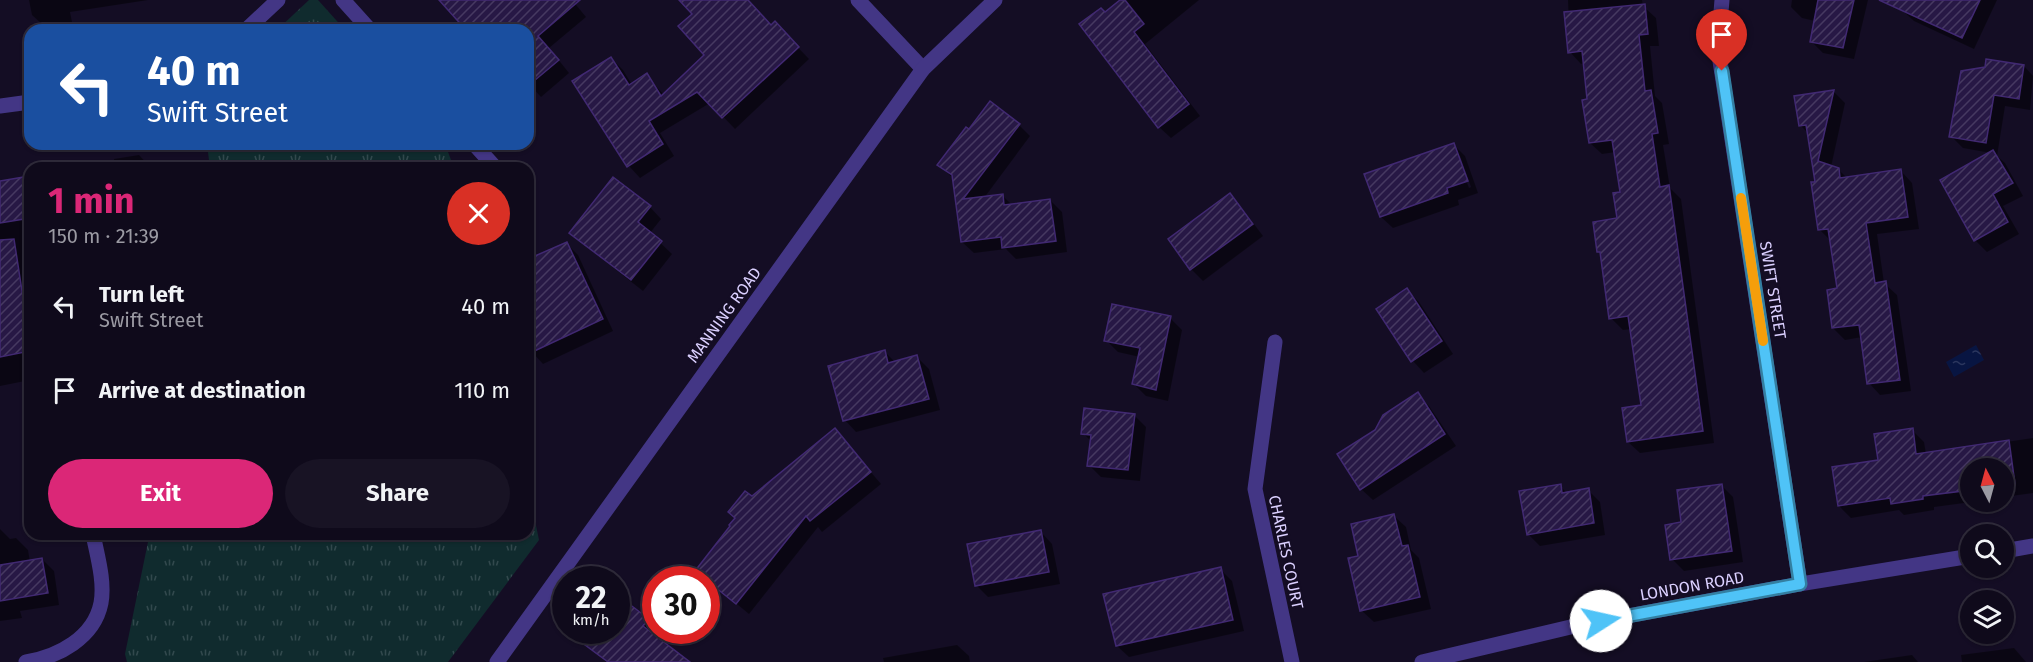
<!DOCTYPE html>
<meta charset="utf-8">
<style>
:root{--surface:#0f0a1b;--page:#181324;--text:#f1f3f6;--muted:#9b9aa3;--line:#2f2b3a;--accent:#db2777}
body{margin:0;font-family:"Fira Sans",sans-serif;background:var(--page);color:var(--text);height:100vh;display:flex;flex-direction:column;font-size:22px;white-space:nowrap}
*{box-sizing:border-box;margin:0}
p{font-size:20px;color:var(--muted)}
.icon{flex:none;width:33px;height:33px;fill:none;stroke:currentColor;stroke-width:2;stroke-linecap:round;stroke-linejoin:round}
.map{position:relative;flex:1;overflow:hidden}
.drawer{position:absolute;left:24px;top:162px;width:510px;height:378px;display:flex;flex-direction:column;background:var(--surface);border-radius:18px;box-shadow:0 2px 4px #0004,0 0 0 2px var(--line)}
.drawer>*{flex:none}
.hud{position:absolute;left:24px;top:24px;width:510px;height:126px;border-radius:18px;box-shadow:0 2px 4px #0004,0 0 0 2px var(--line);background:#1a4fa0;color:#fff;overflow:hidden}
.needle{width:39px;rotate:354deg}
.buttons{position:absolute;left:1960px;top:458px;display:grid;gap:12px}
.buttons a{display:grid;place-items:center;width:54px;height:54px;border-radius:50%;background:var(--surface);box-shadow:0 2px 4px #0004,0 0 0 2px var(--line);font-size:30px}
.speed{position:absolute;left:552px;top:566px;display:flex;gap:12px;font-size:30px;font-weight:700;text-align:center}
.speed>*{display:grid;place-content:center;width:78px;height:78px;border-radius:50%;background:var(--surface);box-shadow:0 2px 4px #0004,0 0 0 2px var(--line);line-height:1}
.speed small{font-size:15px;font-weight:400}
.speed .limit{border:9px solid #d22;background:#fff;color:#111}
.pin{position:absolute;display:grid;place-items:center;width:51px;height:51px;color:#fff;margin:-62px -26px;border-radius:50% 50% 50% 0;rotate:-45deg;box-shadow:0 0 6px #0007}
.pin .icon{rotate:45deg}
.me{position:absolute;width:66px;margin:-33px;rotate:80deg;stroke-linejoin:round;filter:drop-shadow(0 0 4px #0008)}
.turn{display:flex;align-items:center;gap:21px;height:126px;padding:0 24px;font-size:27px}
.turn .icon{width:78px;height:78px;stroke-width:2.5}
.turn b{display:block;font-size:42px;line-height:51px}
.round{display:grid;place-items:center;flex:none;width:63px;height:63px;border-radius:32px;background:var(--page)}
.headline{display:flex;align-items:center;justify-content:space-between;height:102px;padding:0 24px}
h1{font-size:36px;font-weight:700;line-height:45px;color:var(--accent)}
.cta{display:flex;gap:12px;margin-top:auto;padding:12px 24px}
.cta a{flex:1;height:69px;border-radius:36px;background:var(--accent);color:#fff;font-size:24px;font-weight:700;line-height:69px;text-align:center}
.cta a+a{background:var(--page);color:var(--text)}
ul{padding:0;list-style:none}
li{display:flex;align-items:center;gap:18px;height:84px;padding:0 24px}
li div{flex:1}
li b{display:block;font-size:22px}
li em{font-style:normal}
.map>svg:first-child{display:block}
</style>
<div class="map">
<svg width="2033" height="662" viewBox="0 0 2033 662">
<defs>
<pattern id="grass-tufts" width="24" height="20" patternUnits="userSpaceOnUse" patternTransform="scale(1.5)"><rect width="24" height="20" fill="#102b2e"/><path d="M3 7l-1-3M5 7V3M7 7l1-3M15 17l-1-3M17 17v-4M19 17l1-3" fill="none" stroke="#32494d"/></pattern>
<pattern id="water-ripples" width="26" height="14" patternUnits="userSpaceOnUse" patternTransform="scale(1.5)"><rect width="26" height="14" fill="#081542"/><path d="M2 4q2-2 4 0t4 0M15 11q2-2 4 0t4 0" fill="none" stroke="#2b365e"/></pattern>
<pattern id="building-hatch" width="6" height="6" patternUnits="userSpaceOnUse" patternTransform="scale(1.5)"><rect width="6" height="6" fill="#271845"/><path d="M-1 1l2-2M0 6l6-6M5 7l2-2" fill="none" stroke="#463961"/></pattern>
</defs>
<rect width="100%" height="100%" fill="#140d24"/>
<g fill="url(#grass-tufts)">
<polygon points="309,0 318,0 345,30 277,30"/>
<polygon points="207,144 445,144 454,168 210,168"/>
<polygon points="528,487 539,540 448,662 127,662 125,654 148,542 192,534 528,534"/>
</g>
<polygon fill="url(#water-ripples)" points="1976,345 1984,360 1954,377 1946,362"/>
<g fill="#0007" fill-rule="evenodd">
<polygon points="29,0 148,0 70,12 72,22 44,26 32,15"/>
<polygon points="441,0 572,0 586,17 549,48 569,73 541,97 528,83 528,30 468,30"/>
<polygon points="681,0 747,0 771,27 786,35 809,59 735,129 710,103 660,133 674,156 640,178 629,166 574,82 611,58 623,70 632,85 646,75 664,95 706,55 694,14"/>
<polygon points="1123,0 1199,0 1145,44 1200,116 1171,138 1159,127 1105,14"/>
<polygon points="1568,0 1642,0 1643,6 1656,18 1659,46 1650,46 1655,96 1662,103 1669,144 1663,145 1670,188 1681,199 1714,443 1640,453 1628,442 1643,406 1631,329 1623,330 1611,318 1602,255 1599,251 1618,220 1622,194 1616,152 1602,154 1590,143 1584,63 1581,64 1570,52"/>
<polygon points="1792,0 1868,0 1854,59 1823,53 1811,41 1815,21 1802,18 1791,7"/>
<polygon points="1905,0 1997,0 1974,49 1914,21 1902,10"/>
<polygon points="2024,66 2033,76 2030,110 2005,106 1997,156 2005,163 2023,196 2003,206 2019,234 1987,252 1975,240 1991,153 1963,148 1951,136 1987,68"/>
<polygon points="1833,91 1845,103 1831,167 1838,169 1848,179 1901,171 1912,183 1919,229 1877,234 1884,283 1897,295 1911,391 1880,395 1869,383 1862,337 1845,340 1833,328 1838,290 1831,241 1819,229 1816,183 1809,134 1801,126"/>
<polygon points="1019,125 1030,136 984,198 1002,195 1012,205 1050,200 1062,212 1067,252 1016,259 1006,249 974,253 962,242 953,178 939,165"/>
<path d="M1453,144l12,12 13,37 -20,7 1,5 -66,23 -12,-11 -15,-42zM1457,156h3l11,31 -2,1z"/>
<polygon points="139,155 151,168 93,168 115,165 114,159"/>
<polygon points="30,177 30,231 22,233 30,282 30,380 0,386 0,181"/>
<polygon points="1230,195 1241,207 1263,236 1203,281 1191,269"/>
<polygon points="650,207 661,219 650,233 672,254 643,291 583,244 571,233"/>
<polygon points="566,243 578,255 613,331 543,364 532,352 528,344 528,260"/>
<polygon points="1407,290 1419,302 1453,354 1424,373 1413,361"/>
<polygon points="1170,318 1182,330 1168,401 1146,396 1134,384 1140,357 1118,352 1106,340"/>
<polygon points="885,352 896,363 917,357 929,369 940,410 856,432 845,420"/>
<polygon points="1417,394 1429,406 1456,446 1373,500 1361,489 1376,431"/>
<polygon points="1134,415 1146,427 1140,481 1101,477 1089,465 1092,442 1083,433"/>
<polygon points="835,430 881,484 822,532 818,527 749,614 697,571 752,498"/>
<polygon points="1912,430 1924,442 1926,454 2033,438 2033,493 2004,497 2004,468 1971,468 1971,501 1979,501 1934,507 1934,510 1904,515 1899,510 1851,518 1839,506 1879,462"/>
<polygon points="1721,485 1733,497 1743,562 1684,571 1672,559"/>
<polygon points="1560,486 1568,494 1588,490 1600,502 1605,535 1540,546 1528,534"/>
<polygon points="1394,516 1406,527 1411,550 1419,558 1431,609 1374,622 1362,611 1350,560 1360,557"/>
<polygon points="0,529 10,539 16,538 28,550 30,562 42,559 54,571 59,605 20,611 22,618 0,621"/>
<polygon points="1041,532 1052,544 1060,584 988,597 976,585"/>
<polygon points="1220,569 1232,581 1244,631 1129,657 1117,646"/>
<polygon points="648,620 656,627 656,630 659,631 655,637 687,662 606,662 584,642 594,630 616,630"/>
<polygon points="957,645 969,656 970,662 884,662 883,658"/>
<polygon points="2014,648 2026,662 1962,662 1961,655"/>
<polygon points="1912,655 1918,662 1864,662"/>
</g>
<g fill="url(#building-hatch)" stroke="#412972" stroke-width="1.5">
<polygon points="439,0 580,0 538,36 559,60 528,86 528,30 466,30"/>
<polygon points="679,0 748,0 771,25 775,21 799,47 722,118 697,92 649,121 663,144 627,167 572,81 611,57 629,85 647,73 661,96 704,55 678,26 692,14"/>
<polygon points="1120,0 1125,0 1144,24 1134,32 1189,104 1158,128 1079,24 1101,8 1105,12"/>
<polygon points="1818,0 1854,0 1843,48 1810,42"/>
<polygon points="1879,0 1980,0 1962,38"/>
<polygon points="1645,4 1648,34 1639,35 1645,91 1651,90 1658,133 1652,134 1660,187 1669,185 1703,431 1627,442 1622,408 1641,405 1628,316 1609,319 1600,252 1597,252 1593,222 1617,218 1613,193 1620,192 1612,140 1589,143 1582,100 1587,99 1582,51 1568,53 1564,12"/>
<polygon points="1986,59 2024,65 2019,99 1994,95 1986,143 1949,137 1961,71 1985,67"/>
<polygon points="1834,90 1818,161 1839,168 1840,178 1901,169 1908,217 1866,223 1875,283 1886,281 1900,380 1867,384 1859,325 1832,328 1827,290 1837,288 1828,229 1818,230 1811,182 1815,182 1806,125 1799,126 1794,96"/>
<polygon points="990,101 1020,124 963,199 1003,194 1004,205 1050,199 1056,241 1002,248 1001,237 961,242 952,175 937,165 966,127 969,129"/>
<polygon points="1454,143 1468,181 1447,188 1448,193 1380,217 1364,174"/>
<polygon points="1993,150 2013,183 1993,194 2008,222 1974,241 1940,180"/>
<polygon points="30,176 30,218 0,223 0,181"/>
<polygon points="613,177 651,206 638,222 662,241 631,280 569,233"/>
<polygon points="1230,193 1253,224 1190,270 1168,239"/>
<polygon points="14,239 24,304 30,303 30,351 0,357 0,240"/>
<polygon points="567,242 603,319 528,354 528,259"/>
<polygon points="1407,288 1442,341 1411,362 1376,309"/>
<polygon points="1112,304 1171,316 1156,390 1132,384 1140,348 1104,341"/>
<polygon points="885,350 888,363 917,355 929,399 843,421 828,366"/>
<polygon points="1418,392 1445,434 1360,490 1337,454 1375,430 1383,415"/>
<polygon points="1084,408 1135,414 1128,470 1087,466 1091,435 1081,434"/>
<polygon points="835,428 871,472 810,521 806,516 736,604 695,571 730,526 729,525 735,518 728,512 745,491 752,496"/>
<polygon points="1913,428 1916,454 2009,440 2015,484 2004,485 2004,468 1971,468 1971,490 1923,496 1923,499 1891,504 1890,498 1838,506 1832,467 1878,460 1874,434"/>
<polygon points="1561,484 1562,493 1589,488 1594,523 1527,535 1519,491"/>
<polygon points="1722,484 1732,551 1670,560 1665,525 1681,522 1677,490"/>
<polygon points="1394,514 1402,546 1408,545 1420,597 1360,611 1348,558 1358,556 1351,524"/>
<polygon points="1041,530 1049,572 975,586 967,544"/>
<polygon points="42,558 48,593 0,601 0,565"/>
<polygon points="1221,567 1233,620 1116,646 1103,594"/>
<polygon points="616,594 649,619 643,626 690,662 608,662 565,630 616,630"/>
</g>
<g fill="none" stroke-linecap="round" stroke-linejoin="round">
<g stroke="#433685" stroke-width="15">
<polyline points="343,0 370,30"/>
<polyline points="858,0 923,69"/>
<polyline points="1722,0 1718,48 1800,584"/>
<polyline points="246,30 278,0"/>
<polyline points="0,106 30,102"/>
<polyline points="474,144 493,165"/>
<polyline points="1275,342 1255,489 1292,662"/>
<polyline points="2004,551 2033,546"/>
<path d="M26,662c32,-5 68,-24 75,-59 4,-22 -4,-48 -8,-69"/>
<polyline points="1422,662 1579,625 1800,584 1971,556"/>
</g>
<polyline stroke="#433685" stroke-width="15" points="497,662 923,69 995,0"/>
</g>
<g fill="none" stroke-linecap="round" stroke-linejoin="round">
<g stroke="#337fa1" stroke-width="15">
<polyline id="route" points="1601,621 1800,584 1722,71"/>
</g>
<use href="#route" stroke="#4fc3f7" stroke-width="10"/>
<polyline stroke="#f59e0b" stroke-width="10" points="1741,198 1763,341"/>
</g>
<g text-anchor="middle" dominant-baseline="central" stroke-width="4.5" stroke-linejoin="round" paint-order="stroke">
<g font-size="16" fill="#dbd0ff" stroke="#140d24">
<text transform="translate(1773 290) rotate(81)">SWIFT STREET</text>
<text transform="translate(724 315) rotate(-54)">MANNING ROAD</text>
<text transform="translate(1286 552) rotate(78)">CHARLES COURT</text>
<text transform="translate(1692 586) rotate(-10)">LONDON ROAD</text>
</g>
</g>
</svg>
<div class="buttons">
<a><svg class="needle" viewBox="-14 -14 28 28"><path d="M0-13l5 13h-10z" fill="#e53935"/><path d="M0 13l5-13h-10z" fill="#9b9aa3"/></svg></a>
<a><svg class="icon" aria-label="search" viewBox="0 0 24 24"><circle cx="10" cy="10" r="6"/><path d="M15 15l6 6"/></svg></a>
<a><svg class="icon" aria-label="layers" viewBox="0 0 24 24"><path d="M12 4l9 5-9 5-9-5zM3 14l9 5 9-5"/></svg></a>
</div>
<div class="speed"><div>22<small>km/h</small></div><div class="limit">30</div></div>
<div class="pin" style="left:1722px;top:71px;background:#d93025"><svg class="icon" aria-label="arrive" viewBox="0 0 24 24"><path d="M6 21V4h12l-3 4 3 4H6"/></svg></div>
<svg class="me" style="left:1601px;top:621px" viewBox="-20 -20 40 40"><circle r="19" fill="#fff"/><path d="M0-13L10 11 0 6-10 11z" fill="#4fc3f7"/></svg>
<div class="hud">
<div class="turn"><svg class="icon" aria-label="left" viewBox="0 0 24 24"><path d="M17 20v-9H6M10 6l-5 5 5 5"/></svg><div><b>40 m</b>Swift Street</div></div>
</div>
<section class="drawer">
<div class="headline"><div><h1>1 min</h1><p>150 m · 21:39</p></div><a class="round" style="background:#d93025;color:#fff"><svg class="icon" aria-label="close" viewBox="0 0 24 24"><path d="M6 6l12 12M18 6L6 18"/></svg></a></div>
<ul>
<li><svg class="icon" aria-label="left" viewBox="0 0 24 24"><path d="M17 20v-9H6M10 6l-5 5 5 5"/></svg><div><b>Turn left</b><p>Swift Street</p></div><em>40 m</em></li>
<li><svg class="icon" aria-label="arrive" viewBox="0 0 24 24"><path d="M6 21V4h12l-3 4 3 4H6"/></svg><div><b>Arrive at destination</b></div><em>110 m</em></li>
</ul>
<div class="cta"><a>Exit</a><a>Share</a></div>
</section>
</div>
